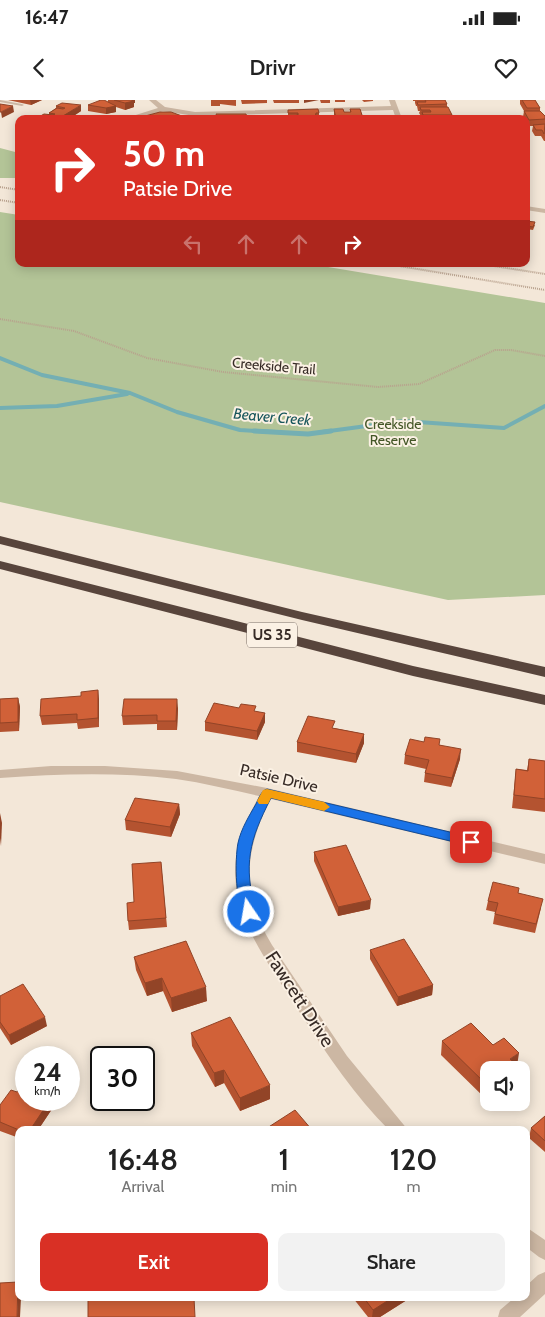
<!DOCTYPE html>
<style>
:root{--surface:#fff;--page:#f2f2f2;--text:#222;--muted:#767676;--accent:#d93025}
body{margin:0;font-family:Cabin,sans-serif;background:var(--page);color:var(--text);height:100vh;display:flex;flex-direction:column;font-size:19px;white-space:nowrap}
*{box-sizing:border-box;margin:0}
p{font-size:16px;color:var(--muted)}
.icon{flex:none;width:28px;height:28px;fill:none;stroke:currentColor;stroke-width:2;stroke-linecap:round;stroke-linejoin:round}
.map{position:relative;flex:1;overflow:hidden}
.side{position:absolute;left:15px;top:1026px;width:515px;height:175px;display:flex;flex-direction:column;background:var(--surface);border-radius:10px;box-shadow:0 2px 12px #0003}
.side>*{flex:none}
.guide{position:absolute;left:15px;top:15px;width:515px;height:152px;border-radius:10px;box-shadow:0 2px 12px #0003;background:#d93025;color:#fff;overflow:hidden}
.controls{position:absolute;left:480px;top:961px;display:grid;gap:10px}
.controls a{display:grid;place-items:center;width:50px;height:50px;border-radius:10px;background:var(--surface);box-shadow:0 2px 12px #0003;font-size:25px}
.speed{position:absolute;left:15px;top:946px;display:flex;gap:10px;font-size:25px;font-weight:700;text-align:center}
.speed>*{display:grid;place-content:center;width:65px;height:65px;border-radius:50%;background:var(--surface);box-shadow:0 2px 12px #0003;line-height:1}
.speed small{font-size:12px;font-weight:400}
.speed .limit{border:2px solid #111;border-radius:8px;background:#fff;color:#111}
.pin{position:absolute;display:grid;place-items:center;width:42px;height:42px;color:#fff;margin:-21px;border-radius:10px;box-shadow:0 2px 8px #0006}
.me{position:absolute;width:55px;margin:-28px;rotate:348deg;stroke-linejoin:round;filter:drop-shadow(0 0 4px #0008)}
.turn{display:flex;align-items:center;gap:18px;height:105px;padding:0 25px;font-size:22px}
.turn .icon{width:65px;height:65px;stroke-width:2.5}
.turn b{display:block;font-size:35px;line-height:42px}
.lanes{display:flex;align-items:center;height:48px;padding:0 25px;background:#0003;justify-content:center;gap:25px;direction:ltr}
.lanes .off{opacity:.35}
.eta{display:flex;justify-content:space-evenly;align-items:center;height:85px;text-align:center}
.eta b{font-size:30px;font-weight:600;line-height:35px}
.cta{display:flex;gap:10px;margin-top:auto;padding:10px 25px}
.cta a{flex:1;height:58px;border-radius:10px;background:var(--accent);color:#fff;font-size:20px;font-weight:600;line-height:58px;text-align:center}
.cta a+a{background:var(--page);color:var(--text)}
.status{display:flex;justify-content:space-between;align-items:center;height:35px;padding:0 25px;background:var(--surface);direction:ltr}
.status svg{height:14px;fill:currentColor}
header{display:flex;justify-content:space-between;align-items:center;height:65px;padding:0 25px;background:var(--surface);font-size:22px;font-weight:600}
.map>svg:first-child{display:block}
</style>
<div class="status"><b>16:47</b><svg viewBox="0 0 49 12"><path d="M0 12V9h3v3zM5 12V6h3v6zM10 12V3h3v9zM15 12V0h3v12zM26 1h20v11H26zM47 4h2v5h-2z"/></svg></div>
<header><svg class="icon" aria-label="back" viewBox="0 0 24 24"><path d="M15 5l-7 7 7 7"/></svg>Drivr<svg class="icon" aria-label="heart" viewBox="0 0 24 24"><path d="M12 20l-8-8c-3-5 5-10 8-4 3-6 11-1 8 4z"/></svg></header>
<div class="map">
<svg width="545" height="1217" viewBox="0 0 545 1217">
<rect width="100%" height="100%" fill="#f3e7d8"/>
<g fill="#b3c497">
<polygon points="0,48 19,53 19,78 0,78"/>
<polygon points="0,112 19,115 19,164 310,164 545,203 545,495 448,500 0,402"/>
</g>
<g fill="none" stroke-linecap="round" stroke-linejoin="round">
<g stroke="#74afb3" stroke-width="4">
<polyline points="0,258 42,275 130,293 177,312 240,330 276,332"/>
<polyline points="0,308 57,306 127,294"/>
<polyline points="322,332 404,321 504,328 545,306"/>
</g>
<polyline stroke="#74afb3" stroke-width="5" points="254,331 308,334 331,331"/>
<g stroke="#b8a18d" stroke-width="2" stroke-dasharray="1 1" stroke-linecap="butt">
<polyline points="0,87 19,90"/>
<polyline points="0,100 19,103"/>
<polyline points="387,164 545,190"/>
<polyline points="481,164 545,174"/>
<polyline points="0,219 74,231 147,258 223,272 378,287 419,284 495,250 511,250 545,256"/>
</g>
<polygon fill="#ccb7a3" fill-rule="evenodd" points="0,0 22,4 24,5 22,6 0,2"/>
<g fill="#ccb7a3" fill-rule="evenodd">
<polygon points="149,0 156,0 165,7 195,12 391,6 389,0 395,0 401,16 399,19 392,19 395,16 393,10 195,16 163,11 134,19 123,19 158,8"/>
<polygon points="526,106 545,109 545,113 526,110"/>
<path d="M51,666h54l72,5 90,17 278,66v10l-274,-65 -2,3c-25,51 -28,93 3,143l75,111 61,74h-19c-38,-38 -67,-83 -96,-128 -25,-40 -55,-77 -58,-127 -1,-29 11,-54 24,-79 -27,-6 -55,-13 -83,-17 -59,-7 -117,-5 -176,-1v-8z"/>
<polygon points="526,1127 545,1140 545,1160 539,1157 526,1147"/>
<polygon points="545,1172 545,1194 520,1217 498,1217 500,1210 514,1198 526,1198 526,1186 538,1175"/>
</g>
<g fill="#58453c" fill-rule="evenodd">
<polygon points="0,436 302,512 545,567 545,577 302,520 0,444"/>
<polygon points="0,461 413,566 545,595 545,605 413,576 0,469"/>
</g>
</g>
<g fill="#b45330">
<polygon points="8,0 42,0 31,5"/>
<polygon points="108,0 135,0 135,3 134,3 134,7 125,10 116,7 116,12 106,14 88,11 88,5 108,2"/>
<polygon points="211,0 236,0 236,6 220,4 220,6 211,6"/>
<polygon points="241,0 267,0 267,3 242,4"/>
<polygon points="273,0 299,0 299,3 274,3"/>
<polygon points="320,0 330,0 330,3 321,3"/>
<rect x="335" y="0" width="10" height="2"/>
<polygon points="362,0 373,0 373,1 364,2"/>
<polygon points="413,0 445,0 447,4 447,7 452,15 452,19 422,19 422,16 421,16 419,13 420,11 418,11 417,6 416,6 415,3 415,1 413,1"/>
<polygon points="520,0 535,0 540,8 540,11 545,16 545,41 544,41 541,36 535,36 532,31 533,26 529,26 526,22 526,19 524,19 523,17 524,11 520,4"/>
<polygon points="56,6 81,11 69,19 37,19 37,18 49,14 49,13 56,8"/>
<polygon points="334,9 344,12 350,12 350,9 360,9 363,19 335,19 334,15"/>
<polygon points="288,10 319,13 319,19 288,19"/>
<polygon points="526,121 535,125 533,130 526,129"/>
<polygon points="98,590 99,627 78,629 77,623 42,625 40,616 81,596"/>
<polygon points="18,598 20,607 19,631 0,632 0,599"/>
<polygon points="178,608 177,630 157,630 157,624 123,625 122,616"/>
<polygon points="256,612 265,613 265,622 257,640 205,631 205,622"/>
<polygon points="334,628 364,634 364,643 356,663 297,652 297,642"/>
<polygon points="440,645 460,659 451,687 424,682 425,673 426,669 404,664 405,655"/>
<polygon points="529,659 545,661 545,712 512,708 516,669 527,670"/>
<polygon points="179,704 180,714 171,737 126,730 125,720"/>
<polygon points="314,752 370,809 338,816 314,761"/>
<polygon points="161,762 167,827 129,830 128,821 134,802"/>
<polygon points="519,793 541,808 535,833 493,824 495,812 486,810 488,801"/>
<polygon points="370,850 433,885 432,895 397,906 370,859"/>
<polygon points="134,857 207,901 172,912 163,891 147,896 136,870"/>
<polygon points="0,896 47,926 11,945 0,928"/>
<polygon points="191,933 270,999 240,1011 224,983 215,987 192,946"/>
<polygon points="442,941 493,945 524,972 521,984 521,970 489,970 489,1002 441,955"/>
<polygon points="17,992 26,1000 58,1000 38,1030 19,1030 19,1038 0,1031 0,1005"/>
<polygon points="545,1016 545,1052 529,1038 531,1028"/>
<polygon points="353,1198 410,1198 380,1217 368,1217"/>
</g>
<g fill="#924427">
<polygon points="30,0 42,0 31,5"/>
<polygon points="130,0 135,0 135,3 134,3 134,7 125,10 125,3"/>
<polygon points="304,0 319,0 304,3"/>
<polygon points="81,5 81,11 69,19 58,19"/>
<polygon points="13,6 14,12 2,18 1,12"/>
<polygon points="116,6 116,12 106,14 106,8"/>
<polygon points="182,16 182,19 169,19"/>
<polygon points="98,590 99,599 99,627 98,618"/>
<polygon points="18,598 20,607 19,631 18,622"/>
<polygon points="177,599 178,608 177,630 176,621"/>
<polygon points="265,613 265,622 257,640 257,631"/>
<polygon points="364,634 364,643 356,663 356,654"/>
<polygon points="461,649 460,659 451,687 452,678"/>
<polygon points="179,704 180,714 171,737 170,727"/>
<polygon points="0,713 2,723 1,746 0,738"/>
<polygon points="371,800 370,809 338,816 338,807"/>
<polygon points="162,878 163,891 147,896 145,883"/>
<polygon points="433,885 432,895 397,906 398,897"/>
<polygon points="206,887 207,901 172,912 171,898"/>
<polygon points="45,917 47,926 11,945 9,935"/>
<polygon points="519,953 517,966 510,959"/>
<polygon points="224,970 224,983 215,987 214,973"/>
<polygon points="524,972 521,984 521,973"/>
<polygon points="270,985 270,999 240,1011 240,998"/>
<polygon points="50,1000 58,1000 38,1030 30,1030"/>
<polygon points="18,1182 19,1198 21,1198 20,1217 17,1217"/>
<polygon points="392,1198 410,1198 380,1217 372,1217 373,1210"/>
</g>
<g fill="#d16138" stroke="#924427">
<polygon points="101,0 104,0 116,6 106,8 88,5"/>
<polygon points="114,0 131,0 134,1 125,3"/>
<polygon points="425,0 445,0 447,4 418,5 417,2 426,2"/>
<polygon points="522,0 535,0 540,8 527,8"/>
<polygon points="62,3 81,5 58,19 44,19 37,18 44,14 53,15 55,14 49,13 57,8 63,9 65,8 56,6"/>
<polygon points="0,4 13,6 1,12 0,12"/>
<polygon points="420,7 448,7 452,15 423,15 422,12 431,12 430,10 421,10"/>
<polygon points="318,9 319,13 316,13 315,18 319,18 319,19 294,18 293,16 298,15 298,13 288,13 288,10"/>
<polygon points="334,9 343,9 344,12 351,12 350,9 360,9 363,18 336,19"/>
<polygon points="524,11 540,11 545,16 545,19 529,20"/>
<polygon points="160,12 171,12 182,16 169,19 134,19"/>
<polygon points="216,14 246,14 247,17 238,17 245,19 218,19"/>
<polygon points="545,24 544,34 542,30 536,30 533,25"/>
<polygon points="526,121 535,122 533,127 526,126"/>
<polygon points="98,590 98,618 77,620 77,614 40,616 41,599 81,596 81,592"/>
<polygon points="18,598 18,622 0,623 0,599"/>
<polygon points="124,599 177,599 176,621 157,621 157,615 122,616"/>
<polygon points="214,603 239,608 241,604 256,606 254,611 265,613 257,631 205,622"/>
<polygon points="308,616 335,621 332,628 364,634 356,654 297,642"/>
<polygon points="425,637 440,639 439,645 461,649 452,678 425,673 429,660 405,655 410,639 424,642"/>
<polygon points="529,659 545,661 545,699 514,695 516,669 528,671"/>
<polygon points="135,698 179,704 170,727 125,720"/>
<polygon points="346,745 371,800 338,807 314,752"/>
<polygon points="161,762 166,818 128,821 127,803 134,802 132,764"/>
<polygon points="493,782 519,788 518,793 543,799 536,824 495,814 498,803 488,801"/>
<polygon points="404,839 433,885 398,897 370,850"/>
<polygon points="186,841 206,887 171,898 162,878 145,883 134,857"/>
<polygon points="23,884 45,917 9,935 0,922 0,896"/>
<polygon points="230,917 270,985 240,998 224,970 214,973 191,933"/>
<polygon points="471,923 493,945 504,938 519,953 510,959 524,972 521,973 521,970 489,970 489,987 442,941"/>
<polygon points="26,978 26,1000 50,1000 30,1030 19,1030 0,1022 0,1005 11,990 17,992"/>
<polygon points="295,1010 312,1030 264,1030"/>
<polygon points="545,1016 545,1041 531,1028"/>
<polygon points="18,1182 17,1217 0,1217 0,1183"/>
<polygon points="88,1198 194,1198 195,1217 88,1217"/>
<polygon points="364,1198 392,1198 373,1210"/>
</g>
<path fill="#1a73e8" stroke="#114b97" d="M267,689l204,48 6,5 -6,4 -200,-48c-22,43 -28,66 -15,114l-7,5c-15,-5 -14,-60 -11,-74 3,-14 11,-27 18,-39 3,-6 5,-13 11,-15z"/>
<polygon fill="#f59e0b" points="267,689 324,702 330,707 324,711 271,698 268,704 259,704 257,701 263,690"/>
<g text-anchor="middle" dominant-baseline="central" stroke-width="4" stroke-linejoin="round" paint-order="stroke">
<g font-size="14" fill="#372b26" stroke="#fbf1e4">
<text transform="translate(274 266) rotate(5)">Creekside Trail</text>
</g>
<g font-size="14" fill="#445727" stroke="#fbf1e4">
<text x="393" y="324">Creekside<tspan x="393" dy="16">Reserve</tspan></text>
</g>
<g font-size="15" font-style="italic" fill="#18565c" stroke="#fbf1e4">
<text transform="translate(272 317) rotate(5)">Beaver Creek</text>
</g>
<rect fill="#fbf1e4" stroke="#72665f" stroke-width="1" x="247" y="522.5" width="50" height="25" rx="4"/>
<g font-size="15" font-weight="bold" fill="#372b26">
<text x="272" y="535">US 35</text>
</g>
<g font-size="16" fill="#372b26" stroke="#fbf1e4">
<text transform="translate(279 678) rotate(13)">Patsie Drive</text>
</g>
<g font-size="19" fill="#372b26" stroke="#fbf1e4">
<text transform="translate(300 899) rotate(57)">Fawcett Drive</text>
</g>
</g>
</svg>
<div class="controls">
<a><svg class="icon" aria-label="sound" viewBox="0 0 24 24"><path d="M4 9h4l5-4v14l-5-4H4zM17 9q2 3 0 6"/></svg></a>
</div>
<div class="speed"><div>24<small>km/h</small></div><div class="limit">30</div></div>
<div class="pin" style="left:471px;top:742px;background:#d93025"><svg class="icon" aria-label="arrive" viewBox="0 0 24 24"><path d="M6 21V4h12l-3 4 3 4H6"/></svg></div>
<svg class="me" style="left:249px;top:812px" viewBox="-20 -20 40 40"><circle r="17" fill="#1a73e8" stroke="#fff" stroke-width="3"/><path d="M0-11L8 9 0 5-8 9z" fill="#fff"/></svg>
<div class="guide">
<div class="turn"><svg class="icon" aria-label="right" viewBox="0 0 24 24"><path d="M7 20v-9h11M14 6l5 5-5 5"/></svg><div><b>50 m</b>Patsie Drive</div></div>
<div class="lanes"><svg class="icon off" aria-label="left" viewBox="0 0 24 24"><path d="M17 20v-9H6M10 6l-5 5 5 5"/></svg><svg class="icon off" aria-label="ahead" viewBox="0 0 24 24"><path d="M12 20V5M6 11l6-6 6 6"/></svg><svg class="icon off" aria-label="ahead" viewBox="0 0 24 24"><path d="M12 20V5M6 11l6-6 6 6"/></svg><svg class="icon" aria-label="right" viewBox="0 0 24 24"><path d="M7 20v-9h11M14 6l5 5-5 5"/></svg></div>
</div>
<section class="side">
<div class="eta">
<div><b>16:48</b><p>Arrival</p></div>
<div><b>1</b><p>min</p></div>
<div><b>120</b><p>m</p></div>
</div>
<div class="cta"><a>Exit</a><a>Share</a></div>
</section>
</div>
